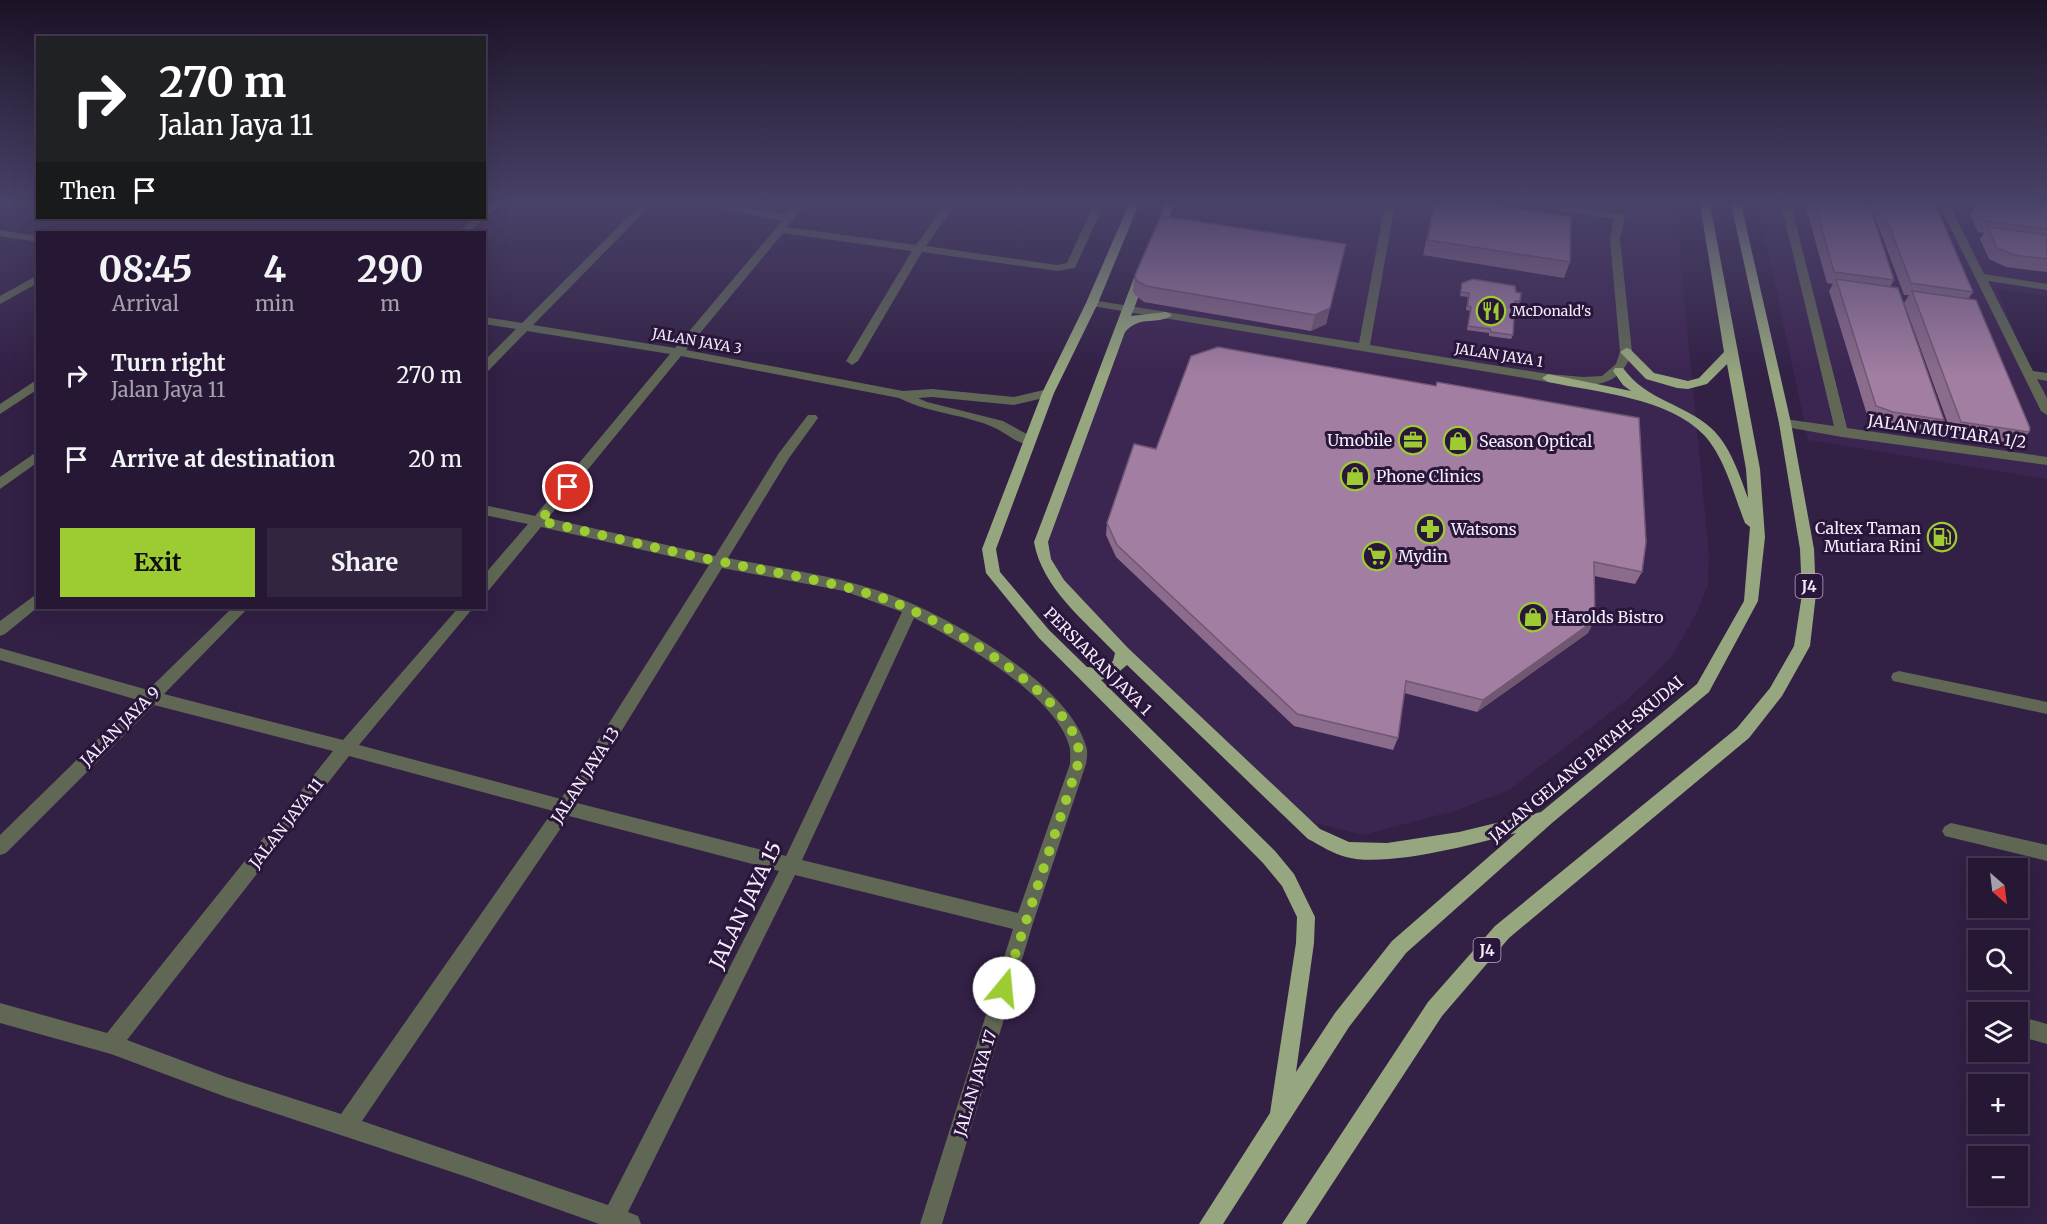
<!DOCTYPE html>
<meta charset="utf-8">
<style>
:root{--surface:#261834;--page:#322540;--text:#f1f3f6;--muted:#a4a0ac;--line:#42374f;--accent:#9ccb32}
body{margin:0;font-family:Merriweather,serif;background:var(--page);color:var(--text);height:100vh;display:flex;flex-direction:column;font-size:22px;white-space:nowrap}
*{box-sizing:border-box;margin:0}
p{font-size:20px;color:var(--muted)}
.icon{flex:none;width:33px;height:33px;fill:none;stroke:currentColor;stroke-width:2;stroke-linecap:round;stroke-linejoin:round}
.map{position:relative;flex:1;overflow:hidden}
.details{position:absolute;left:36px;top:231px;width:450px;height:378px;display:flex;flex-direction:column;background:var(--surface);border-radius:0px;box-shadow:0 6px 24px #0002,0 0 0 2px var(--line)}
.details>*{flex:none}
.banner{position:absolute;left:36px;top:36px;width:450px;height:183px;border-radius:0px;box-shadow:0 6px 24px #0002,0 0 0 2px var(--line);background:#202124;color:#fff;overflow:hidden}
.needle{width:39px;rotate:152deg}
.controls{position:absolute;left:1968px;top:858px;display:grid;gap:12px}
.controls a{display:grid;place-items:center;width:60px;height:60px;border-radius:0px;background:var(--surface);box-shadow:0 6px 24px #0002,0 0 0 2px var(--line);font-size:30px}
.pin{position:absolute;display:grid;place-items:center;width:51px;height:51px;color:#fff;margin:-26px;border:3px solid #fff;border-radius:50%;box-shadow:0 2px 6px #0007}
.me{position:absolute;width:66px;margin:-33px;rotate:17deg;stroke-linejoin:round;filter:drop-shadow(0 0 4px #0008)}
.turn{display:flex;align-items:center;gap:21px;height:126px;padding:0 24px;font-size:27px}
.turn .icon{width:78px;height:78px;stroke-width:2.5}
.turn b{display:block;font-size:42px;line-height:51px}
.then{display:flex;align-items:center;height:57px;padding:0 24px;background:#0003;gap:12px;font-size:22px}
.eta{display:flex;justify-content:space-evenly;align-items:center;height:102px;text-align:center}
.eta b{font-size:36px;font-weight:700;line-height:42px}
.cta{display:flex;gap:12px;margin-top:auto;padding:12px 24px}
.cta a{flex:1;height:69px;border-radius:0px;background:var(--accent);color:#111;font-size:24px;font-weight:700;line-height:69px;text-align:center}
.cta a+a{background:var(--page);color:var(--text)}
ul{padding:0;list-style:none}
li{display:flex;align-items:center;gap:18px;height:84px;padding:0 24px}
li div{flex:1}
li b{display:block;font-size:22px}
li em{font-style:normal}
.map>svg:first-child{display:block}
</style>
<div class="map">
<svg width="2047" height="1224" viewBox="0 0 2047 1224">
<rect width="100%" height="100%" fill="#322045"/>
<g fill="#3b2551">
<polygon points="1171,204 1675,204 1709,554 1708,586 1695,616 1671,658 1628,699 1508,791 1451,812 1363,835 1318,824 1274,800 1192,725 1040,555"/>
<polygon points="1758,204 2047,204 2047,296 1997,289 2031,373 2047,376 2047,479 1808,440"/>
</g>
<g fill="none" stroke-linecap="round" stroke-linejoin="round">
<g fill="#606855" fill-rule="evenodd">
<polygon points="489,204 501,204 469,232 458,232 475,218 484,218 484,208"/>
<path d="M641,204h11l-119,121 142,23 107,-127 -83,-17h25l62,11 9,-11h11l-19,23 129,18 29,-41h10l-29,42 131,19 10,-2 27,-59h10l-29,64 -18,3 -135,-19 -64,109 -6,4 -6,-4 66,-110 -129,-18 -97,117 217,41 29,-2 82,8 34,-8 4,1 2,3 -2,3 -38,9 -82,-8 -14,1 9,4 76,19 31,17 1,3 -1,3c-13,3 -28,-11 -39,-16 -30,-14 -65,-14 -96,-30l-218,-42 -133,162 167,38 64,-103 29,-38h8l2,3 -29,40 -61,100c53,11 108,17 160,36 59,21 180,89 198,152 2,5 1,12 0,18l-53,159 -91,301h-22l93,-295 -218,-54 -167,337 10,4 3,8h-42l-129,-46 -244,-81 -115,-43 -111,-31v-20l107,30 226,-282 -179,-46 -148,148 -6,2v-20l138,-135 -138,-40v-12l148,42 84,-82h16l-84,86 179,46 115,-132h15l-114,137 202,54 148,-234 -168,-38 -52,63 -5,1v-16l44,-51 -44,-9v-10l51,11 135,-162 -143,-23 -39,40 -4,1v-11l32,-32 -32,-5v-7l38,6zM722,568l122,23 58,21 -116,244 -209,-53zM914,618c45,22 141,77 155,127 2,6 1,13 1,19l-52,149 -216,-53zM349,756l204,55 -212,303 -115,-37 -99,-37zM569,816l210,55 -171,334 -246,-84z"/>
<path d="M1385,204h10l-25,141 178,29 36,3 18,-1 14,-12 4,-12 -10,-113 4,-20 -84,-12 -5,-3h29l66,10 5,3 -5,22 12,113c-14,42 -48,33 -84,30l-456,-76 -6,-3 6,-3 267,43z"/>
<polygon points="1781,204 1791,204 1847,428 2047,457 2047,465 1842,437 1780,426 1779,423 1780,420 1785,419 1834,426"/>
<polygon points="1939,204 1949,204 1984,274 2047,284 2047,290 1988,281 2033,371 2047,373 2047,381 2037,379 2047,398 2047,415 2041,411"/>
<polygon points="0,230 38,236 38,242 0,236"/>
<polygon points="38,275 38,283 0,304 0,296"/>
<polygon points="38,379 38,389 0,414 0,404"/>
<polygon points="38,451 38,462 0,489 0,477"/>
<polygon points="38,593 38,607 5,634 0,636 0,621"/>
<polygon points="1899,671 2047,702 2047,714 1893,681 1891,677 1893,673"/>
<polygon points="1951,823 2047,845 2047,861 1945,836 1942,831 1945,826"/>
<polygon points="2018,1016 2047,1024 2047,1044 2018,1036"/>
</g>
<g fill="#96a67e" fill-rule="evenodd">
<path d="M1129,204h10l-41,99 -44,90 -58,156 4,23 49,58 38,37 13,1 13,-7 2,-8c-30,-32 -73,-65 -81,-111l101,-267 2,-2h8l2,2 -16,41 35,-4 6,3c-14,11 -31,-1 -47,17l-77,210 3,17 13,21 64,68 192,181 29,13 38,1 72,-11 82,-20 156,-128 47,-83 6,-74 -5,-4c-11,-28 -20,-65 -41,-88 -35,-37 -108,-43 -156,-53l-6,-4 6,-4 83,17 -8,-6 -10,-14 2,-3h8c24,33 60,35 88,60 19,17 28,46 37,70l-2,-29 -19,-105 -20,20 -19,5 -11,-1 -31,-9 -26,-27 6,-4 4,1 24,24 34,8 11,-3 25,-26 -24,-148h10l50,265 5,68 -7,64 -49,91 -157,131 -146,130 -57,74 -126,197h-24l71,-111 26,-170 1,-26 -15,-31 -19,-23 -224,-225 -53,-65 -4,-24 60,-156 44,-90zM1127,665l181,174c12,6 25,15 38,18 40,11 129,-13 170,-24l-124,108 -57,72 -39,59 18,-129 1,-26 -21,-43 -19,-23 -174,-171 14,-5z"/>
<polygon points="1164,204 1174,204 1163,237 1158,240 1153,237"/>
<polygon points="1731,204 1741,204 1791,423 1814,549 1816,594 1810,646 1782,696 1749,738 1509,938 1442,1016 1306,1224 1282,1224 1428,1002 1495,926 1737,728 1770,688 1794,646 1802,594 1800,549 1779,423"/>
</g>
</g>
<g fill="#8b6c8c">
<polygon points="1434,204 1489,204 1570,262 1564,278 1423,255"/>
<polygon points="1805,204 1869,204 1894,280 1890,287 1944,420 1934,432 1884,424 1868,418 1829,291 1833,284 1827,283"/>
<polygon points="1870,204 1935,204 1973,292 1968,299 2029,432 2019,445 1952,435 1904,303 1909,295 1904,295"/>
<polygon points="1977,204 2036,204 2047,206 2047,272 2006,267 1989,259 1980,239 1984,233 1978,232 1970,214"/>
<polygon points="1346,244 1326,324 1311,331 1144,302 1135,295 1133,291 1135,275"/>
<polygon points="1462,283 1516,292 1520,301 1518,305 1515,305 1513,335 1511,339 1489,336 1489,333 1467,330 1470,311 1466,310 1468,297 1460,296"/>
<polygon points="1134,444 1642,572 1635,584 1594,576 1588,633 1477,712 1404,693 1398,738 1393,750 1294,726 1116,557 1106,535 1107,523"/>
</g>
<g fill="#715872">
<polygon points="1346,244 1326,324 1311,331 1315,315"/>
<polygon points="1595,620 1588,633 1477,712 1483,700"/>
</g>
<g fill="#a27ea3" stroke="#715872" stroke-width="1.5">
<polygon points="1434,204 1489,204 1571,217 1570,262 1428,240"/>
<polygon points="1815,204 1869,204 1894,280 1834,272"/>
<polygon points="1881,204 1935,204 1973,292 1911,283"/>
<polygon points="1979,204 2036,204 2047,206 2047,229 1986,221"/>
<polygon points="1161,216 1346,244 1330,308 1315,315 1146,286 1136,280 1135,275"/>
<polygon points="1988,227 2047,235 2047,259 2014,255 1997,248"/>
<polygon points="1473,279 1515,286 1516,292 1521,293 1520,301 1515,301 1513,335 1491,332 1490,329 1468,326 1471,307 1468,306 1469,293 1461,292 1462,283"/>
<polygon points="1836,279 1898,288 1944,420 1893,412 1876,406"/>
<polygon points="1912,291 1976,300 2030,428 2029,432 1961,422"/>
<polygon points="1218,347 1436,386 1437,382 1639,418 1646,542 1642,572 1594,562 1595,620 1483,700 1406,681 1398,738 1297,714 1117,545 1107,523 1134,444 1156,449 1191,356"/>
</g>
<linearGradient id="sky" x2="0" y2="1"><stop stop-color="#1c1226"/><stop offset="0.54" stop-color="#494268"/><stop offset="1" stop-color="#494268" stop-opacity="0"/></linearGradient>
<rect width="2047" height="376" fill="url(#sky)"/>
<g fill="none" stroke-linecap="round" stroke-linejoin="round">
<path stroke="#9ccb32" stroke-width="10" stroke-dasharray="0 18" d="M568,487l-28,34c59,13 118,28 178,40 55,12 111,19 164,37 52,17 183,92 196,148 1,5 0,12 0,18l-74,224"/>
</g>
<defs>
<g id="restaurant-ring" transform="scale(1.5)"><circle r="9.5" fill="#29163a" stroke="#9ccb32" stroke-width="1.5"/><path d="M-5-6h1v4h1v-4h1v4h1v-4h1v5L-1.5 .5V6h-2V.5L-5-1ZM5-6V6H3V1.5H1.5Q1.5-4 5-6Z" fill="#9ccb32"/></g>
<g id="office-ring" transform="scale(1.5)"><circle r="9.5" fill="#29163a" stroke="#9ccb32" stroke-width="1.5"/><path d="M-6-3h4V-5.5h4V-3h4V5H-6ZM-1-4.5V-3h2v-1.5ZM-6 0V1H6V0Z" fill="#9ccb32"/></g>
<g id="shop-ring" transform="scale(1.5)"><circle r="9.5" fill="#29163a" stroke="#9ccb32" stroke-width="1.5"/><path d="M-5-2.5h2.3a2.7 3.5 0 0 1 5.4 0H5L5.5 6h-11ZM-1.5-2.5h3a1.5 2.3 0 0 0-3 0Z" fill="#9ccb32"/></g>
<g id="pharmacy-ring" transform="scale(1.5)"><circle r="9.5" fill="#29163a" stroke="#9ccb32" stroke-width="1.5"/><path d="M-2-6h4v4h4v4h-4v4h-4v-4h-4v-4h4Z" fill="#9ccb32"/></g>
<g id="fuel-ring" transform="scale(1.5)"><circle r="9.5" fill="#29163a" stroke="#9ccb32" stroke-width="1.5"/><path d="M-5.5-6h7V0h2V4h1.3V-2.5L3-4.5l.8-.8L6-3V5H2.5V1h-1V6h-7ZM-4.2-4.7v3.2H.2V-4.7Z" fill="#9ccb32"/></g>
<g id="supermarket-ring" transform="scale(1.5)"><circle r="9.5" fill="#29163a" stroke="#9ccb32" stroke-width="1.5"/><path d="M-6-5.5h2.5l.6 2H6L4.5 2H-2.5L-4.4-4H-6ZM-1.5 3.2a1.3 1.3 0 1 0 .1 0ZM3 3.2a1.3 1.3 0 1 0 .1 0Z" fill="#9ccb32"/></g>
</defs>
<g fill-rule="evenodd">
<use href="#restaurant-ring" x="1491" y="311"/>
<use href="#office-ring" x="1413" y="440"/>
<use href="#shop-ring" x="1458" y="441"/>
<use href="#shop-ring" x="1355" y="476"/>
<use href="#pharmacy-ring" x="1430" y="529"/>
<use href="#fuel-ring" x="1942" y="537"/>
<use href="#supermarket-ring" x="1377" y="556"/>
<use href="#shop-ring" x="1533" y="617"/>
</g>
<g text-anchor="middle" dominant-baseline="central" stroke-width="6" stroke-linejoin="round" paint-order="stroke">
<g font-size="14" fill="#f4edfc" stroke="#29163a" text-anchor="start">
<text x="1512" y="311">McDonald's</text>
</g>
<g font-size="14" fill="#f4edfc" stroke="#29163a">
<text transform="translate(697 341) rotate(10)">JALAN JAYA 3</text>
<text transform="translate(1499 355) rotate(9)">JALAN JAYA 1</text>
</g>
<g fill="#29163a" stroke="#b7acc2" stroke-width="1.5">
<rect x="1795.5" y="574" width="27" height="24" rx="4.5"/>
<rect x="1473.5" y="938" width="27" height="24" rx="4.5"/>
</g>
<g font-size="15" font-weight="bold" fill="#f4edfc">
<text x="1809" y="586">J4</text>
<text x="1487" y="950">J4</text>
</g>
<g font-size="16" fill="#f4edfc" stroke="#29163a">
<text transform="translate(1947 431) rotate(8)">JALAN MUTIARA 1/2</text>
<text transform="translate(1098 661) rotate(45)">PERSIARAN JAYA 1</text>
<text transform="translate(120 726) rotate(-45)">JALAN JAYA 9</text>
<text transform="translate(1586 759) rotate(-40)">JALAN GELANG PATAH-SKUDAI</text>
<text transform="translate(585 775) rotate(-57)">JALAN JAYA 13</text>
<text transform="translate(286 823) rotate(-52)">JALAN JAYA 11</text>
<text transform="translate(975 1083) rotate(-73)">JALAN JAYA 17</text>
</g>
<g font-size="16" fill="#f4edfc" stroke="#29163a" text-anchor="start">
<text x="1392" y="440" text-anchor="end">Umobile</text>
<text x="1479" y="441">Season Optical</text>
<text x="1376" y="476">Phone Clinics</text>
<text x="1921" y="528" text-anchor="end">Caltex Taman<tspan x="1921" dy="18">Mutiara Rini</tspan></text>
<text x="1451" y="529">Watsons</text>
<text x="1398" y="556">Mydin</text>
<text x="1554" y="617">Harolds Bistro</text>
</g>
<g font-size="20" fill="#f4edfc" stroke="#29163a">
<text transform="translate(745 905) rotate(-64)">JALAN JAYA 15</text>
</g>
</g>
</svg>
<div class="controls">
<a><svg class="needle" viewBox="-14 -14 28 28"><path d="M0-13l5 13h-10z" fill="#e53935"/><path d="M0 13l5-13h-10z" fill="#a4a0ac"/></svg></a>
<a><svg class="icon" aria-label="search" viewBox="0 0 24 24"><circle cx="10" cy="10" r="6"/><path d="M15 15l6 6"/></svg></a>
<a><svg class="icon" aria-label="layers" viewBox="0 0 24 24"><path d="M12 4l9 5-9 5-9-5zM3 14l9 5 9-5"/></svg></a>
<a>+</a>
<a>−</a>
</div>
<div class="pin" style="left:568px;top:487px;background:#d93025"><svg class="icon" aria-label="arrive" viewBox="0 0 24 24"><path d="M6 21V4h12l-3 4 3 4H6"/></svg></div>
<svg class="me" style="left:1004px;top:988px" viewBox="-20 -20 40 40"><circle r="19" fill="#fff"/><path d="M0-13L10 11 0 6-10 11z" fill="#9ccb32"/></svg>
<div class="banner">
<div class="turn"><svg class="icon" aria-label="right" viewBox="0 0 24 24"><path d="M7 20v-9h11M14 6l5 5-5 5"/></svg><div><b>270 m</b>Jalan Jaya 11</div></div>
<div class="then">Then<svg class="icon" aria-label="arrive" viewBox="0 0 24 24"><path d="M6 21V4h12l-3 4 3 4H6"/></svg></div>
</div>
<section class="details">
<div class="eta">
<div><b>08:45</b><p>Arrival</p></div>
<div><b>4</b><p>min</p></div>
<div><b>290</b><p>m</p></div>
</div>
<ul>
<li><svg class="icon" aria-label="right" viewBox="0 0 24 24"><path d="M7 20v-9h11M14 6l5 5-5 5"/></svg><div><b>Turn right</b><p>Jalan Jaya 11</p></div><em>270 m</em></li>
<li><svg class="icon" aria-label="arrive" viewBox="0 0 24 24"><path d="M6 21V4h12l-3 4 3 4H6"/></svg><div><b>Arrive at destination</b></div><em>20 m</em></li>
</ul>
<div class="cta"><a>Exit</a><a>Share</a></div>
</section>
</div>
